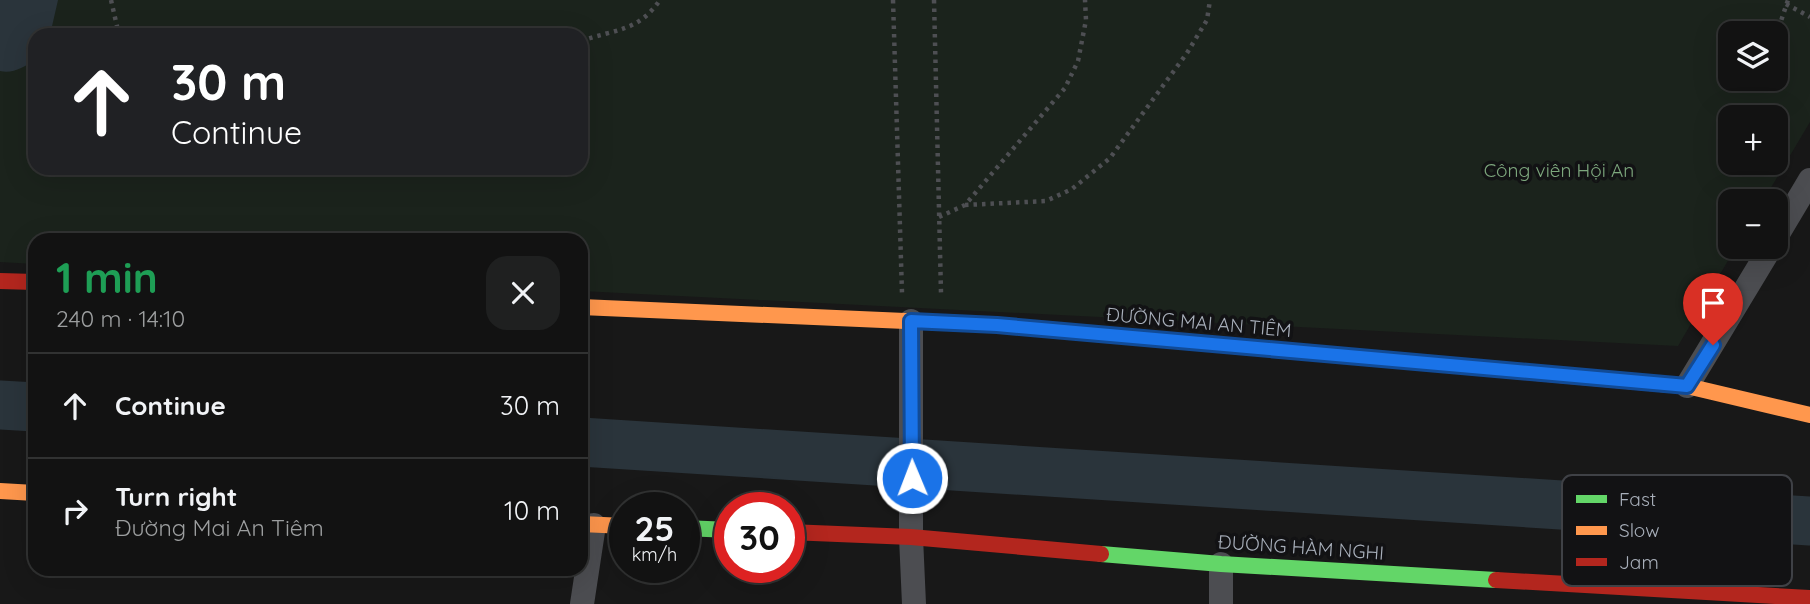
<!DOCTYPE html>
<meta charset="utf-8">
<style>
:root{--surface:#121212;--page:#1f2020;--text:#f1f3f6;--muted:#9c9e9f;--line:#313232}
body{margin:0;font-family:Quicksand,sans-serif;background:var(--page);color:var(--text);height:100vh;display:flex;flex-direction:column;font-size:26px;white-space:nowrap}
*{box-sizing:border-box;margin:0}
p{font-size:23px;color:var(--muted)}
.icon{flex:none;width:38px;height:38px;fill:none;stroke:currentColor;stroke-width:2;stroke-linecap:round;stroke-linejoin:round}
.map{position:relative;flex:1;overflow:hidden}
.panel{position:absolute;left:28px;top:233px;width:560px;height:343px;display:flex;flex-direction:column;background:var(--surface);border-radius:21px;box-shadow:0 7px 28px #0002,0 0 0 2px var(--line)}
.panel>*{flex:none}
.hud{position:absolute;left:28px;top:28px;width:560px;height:147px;border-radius:21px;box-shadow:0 7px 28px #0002,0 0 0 2px var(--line);background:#202124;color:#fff;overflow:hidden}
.controls{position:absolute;left:1718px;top:21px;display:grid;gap:14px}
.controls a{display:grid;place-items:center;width:70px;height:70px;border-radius:14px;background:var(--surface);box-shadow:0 7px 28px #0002,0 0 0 2px var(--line);font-size:35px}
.speed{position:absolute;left:609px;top:492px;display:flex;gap:14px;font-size:35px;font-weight:700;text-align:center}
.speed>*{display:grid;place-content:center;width:91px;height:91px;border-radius:50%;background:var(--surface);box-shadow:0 7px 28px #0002,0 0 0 2px var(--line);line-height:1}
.speed small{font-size:18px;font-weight:400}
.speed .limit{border:10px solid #d22;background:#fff;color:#111}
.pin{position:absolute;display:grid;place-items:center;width:60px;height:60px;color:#fff;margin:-72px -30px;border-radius:50% 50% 50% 0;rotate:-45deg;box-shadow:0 0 7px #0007}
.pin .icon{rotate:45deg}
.me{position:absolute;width:77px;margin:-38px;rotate:359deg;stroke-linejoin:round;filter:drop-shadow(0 0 5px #0008)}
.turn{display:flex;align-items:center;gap:24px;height:147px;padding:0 28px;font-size:32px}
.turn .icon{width:91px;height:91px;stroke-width:2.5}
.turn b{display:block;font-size:49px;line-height:60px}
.round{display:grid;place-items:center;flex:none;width:74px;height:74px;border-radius:21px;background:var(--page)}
.summary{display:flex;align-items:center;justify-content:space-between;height:119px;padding:0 28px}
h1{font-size:42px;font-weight:700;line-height:52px;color:#1e9e55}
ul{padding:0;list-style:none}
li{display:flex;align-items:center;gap:21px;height:105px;padding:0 28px;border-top:2px solid var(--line)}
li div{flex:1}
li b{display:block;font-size:26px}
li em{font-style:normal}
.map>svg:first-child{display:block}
</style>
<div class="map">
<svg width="1810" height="604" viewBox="0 0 1810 604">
<rect width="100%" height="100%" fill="#181818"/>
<path fill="#1b231c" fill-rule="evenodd" d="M0,0h1810v122l-47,79h-32v46h5l-58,99 -1097,-55v-51h-546v24l-35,-2zM1731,33h45v46h-45zM35,35h546v133h-546zM1731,117h45v46h-45z"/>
<path fill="#2a343b" d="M0,0h58l-8,35h-15v25c-11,7 -22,14 -35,11z"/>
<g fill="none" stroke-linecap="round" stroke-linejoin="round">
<g stroke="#2a343b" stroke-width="49">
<polyline points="0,405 35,407"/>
<polyline points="581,442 1810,521"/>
</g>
<g stroke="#4e4f53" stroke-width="4.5" stroke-dasharray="3.5 5" stroke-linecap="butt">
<polyline points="111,0 119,35"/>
<polyline points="893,0 902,293"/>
<polyline points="934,0 941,293"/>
<polyline points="1786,4 1810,17"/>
<polyline points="1776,36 1788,0"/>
<path d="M581,41c34,-12 57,-9 79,-41"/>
<polyline points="1761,84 1763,79"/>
<polyline points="965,205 1046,201 1072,189 1110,158 1187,53 1207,20 1210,0"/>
<polyline points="939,217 965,205 1065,88 1078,61 1086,20 1085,0"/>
</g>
<g stroke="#4c4d51" stroke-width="24">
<polyline points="1776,237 1810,180"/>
<polyline points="911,321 911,537 914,604"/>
<polyline points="1687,386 1771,247"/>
<polyline points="1221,564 1221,604"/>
<polyline points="582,604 594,525"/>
</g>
<g stroke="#63d668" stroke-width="16">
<polyline points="684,528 730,530"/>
<polyline points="1101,554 1221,564 1496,580"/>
</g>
<g stroke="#ff974d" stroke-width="16">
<polyline points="581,307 997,325 1087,333"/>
<polyline points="1660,384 1687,386 1810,415"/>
<polyline points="0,491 35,493"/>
<polyline points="581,524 625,526"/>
</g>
<g stroke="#b3261e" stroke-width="16">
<polyline points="0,281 35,282"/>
<polyline points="1087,333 1660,384"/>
<polyline points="789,532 911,537 1101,554"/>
<polyline points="1496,580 1810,598"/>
</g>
</g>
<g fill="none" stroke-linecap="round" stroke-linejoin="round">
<g stroke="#114b97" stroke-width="18">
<polyline id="route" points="912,478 911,321 997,325 1687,386 1713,345"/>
</g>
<use href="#route" stroke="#1a73e8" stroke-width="12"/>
</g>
<g text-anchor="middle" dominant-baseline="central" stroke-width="7" stroke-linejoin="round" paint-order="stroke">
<g font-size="19" fill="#7da77d" stroke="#121214">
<text x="1559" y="170">Công viên Hội An</text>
</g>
<g font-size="19" fill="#a8afba" stroke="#121214">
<text transform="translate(1199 322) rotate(5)">ĐƯỜNG MAI AN TIÊM</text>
<text transform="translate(1301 547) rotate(4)">ĐƯỜNG HÀM NGHI</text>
</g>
</g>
<rect x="1562" y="475" width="230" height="111" rx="10" fill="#121214" stroke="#3f4146" stroke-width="2"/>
<rect x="1576" y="495" width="31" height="8" fill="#63d668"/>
<rect x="1576" y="526" width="31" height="9" fill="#ff974d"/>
<rect x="1576" y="558" width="31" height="8" fill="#b3261e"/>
<g font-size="19" fill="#a8afba">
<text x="1619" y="506">Fast</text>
<text x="1619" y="537">Slow</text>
<text x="1619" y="569">Jam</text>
</g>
</svg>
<div class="controls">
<a><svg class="icon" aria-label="layers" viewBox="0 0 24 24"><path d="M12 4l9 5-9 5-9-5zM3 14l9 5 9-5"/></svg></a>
<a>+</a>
<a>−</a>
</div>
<div class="speed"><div>25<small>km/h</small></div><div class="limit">30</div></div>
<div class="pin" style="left:1713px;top:345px;background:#d93025"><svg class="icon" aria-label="arrive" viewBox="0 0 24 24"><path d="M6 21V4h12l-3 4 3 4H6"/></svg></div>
<svg class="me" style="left:912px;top:478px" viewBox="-20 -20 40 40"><circle r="17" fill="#1a73e8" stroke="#fff" stroke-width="3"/><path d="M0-11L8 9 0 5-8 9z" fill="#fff"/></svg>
<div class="hud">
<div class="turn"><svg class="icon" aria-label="ahead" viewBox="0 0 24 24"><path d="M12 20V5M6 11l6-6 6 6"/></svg><div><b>30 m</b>Continue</div></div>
</div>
<section class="panel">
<div class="summary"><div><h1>1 min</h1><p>240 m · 14:10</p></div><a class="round"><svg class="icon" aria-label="close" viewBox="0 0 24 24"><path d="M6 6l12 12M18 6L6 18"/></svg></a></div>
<ul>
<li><svg class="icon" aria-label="ahead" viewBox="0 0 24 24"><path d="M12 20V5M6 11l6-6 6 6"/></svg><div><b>Continue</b></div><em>30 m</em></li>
<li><svg class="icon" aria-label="right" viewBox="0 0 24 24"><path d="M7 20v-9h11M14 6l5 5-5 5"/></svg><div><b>Turn right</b><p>Đường Mai An Tiêm</p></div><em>10 m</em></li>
</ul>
</section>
</div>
